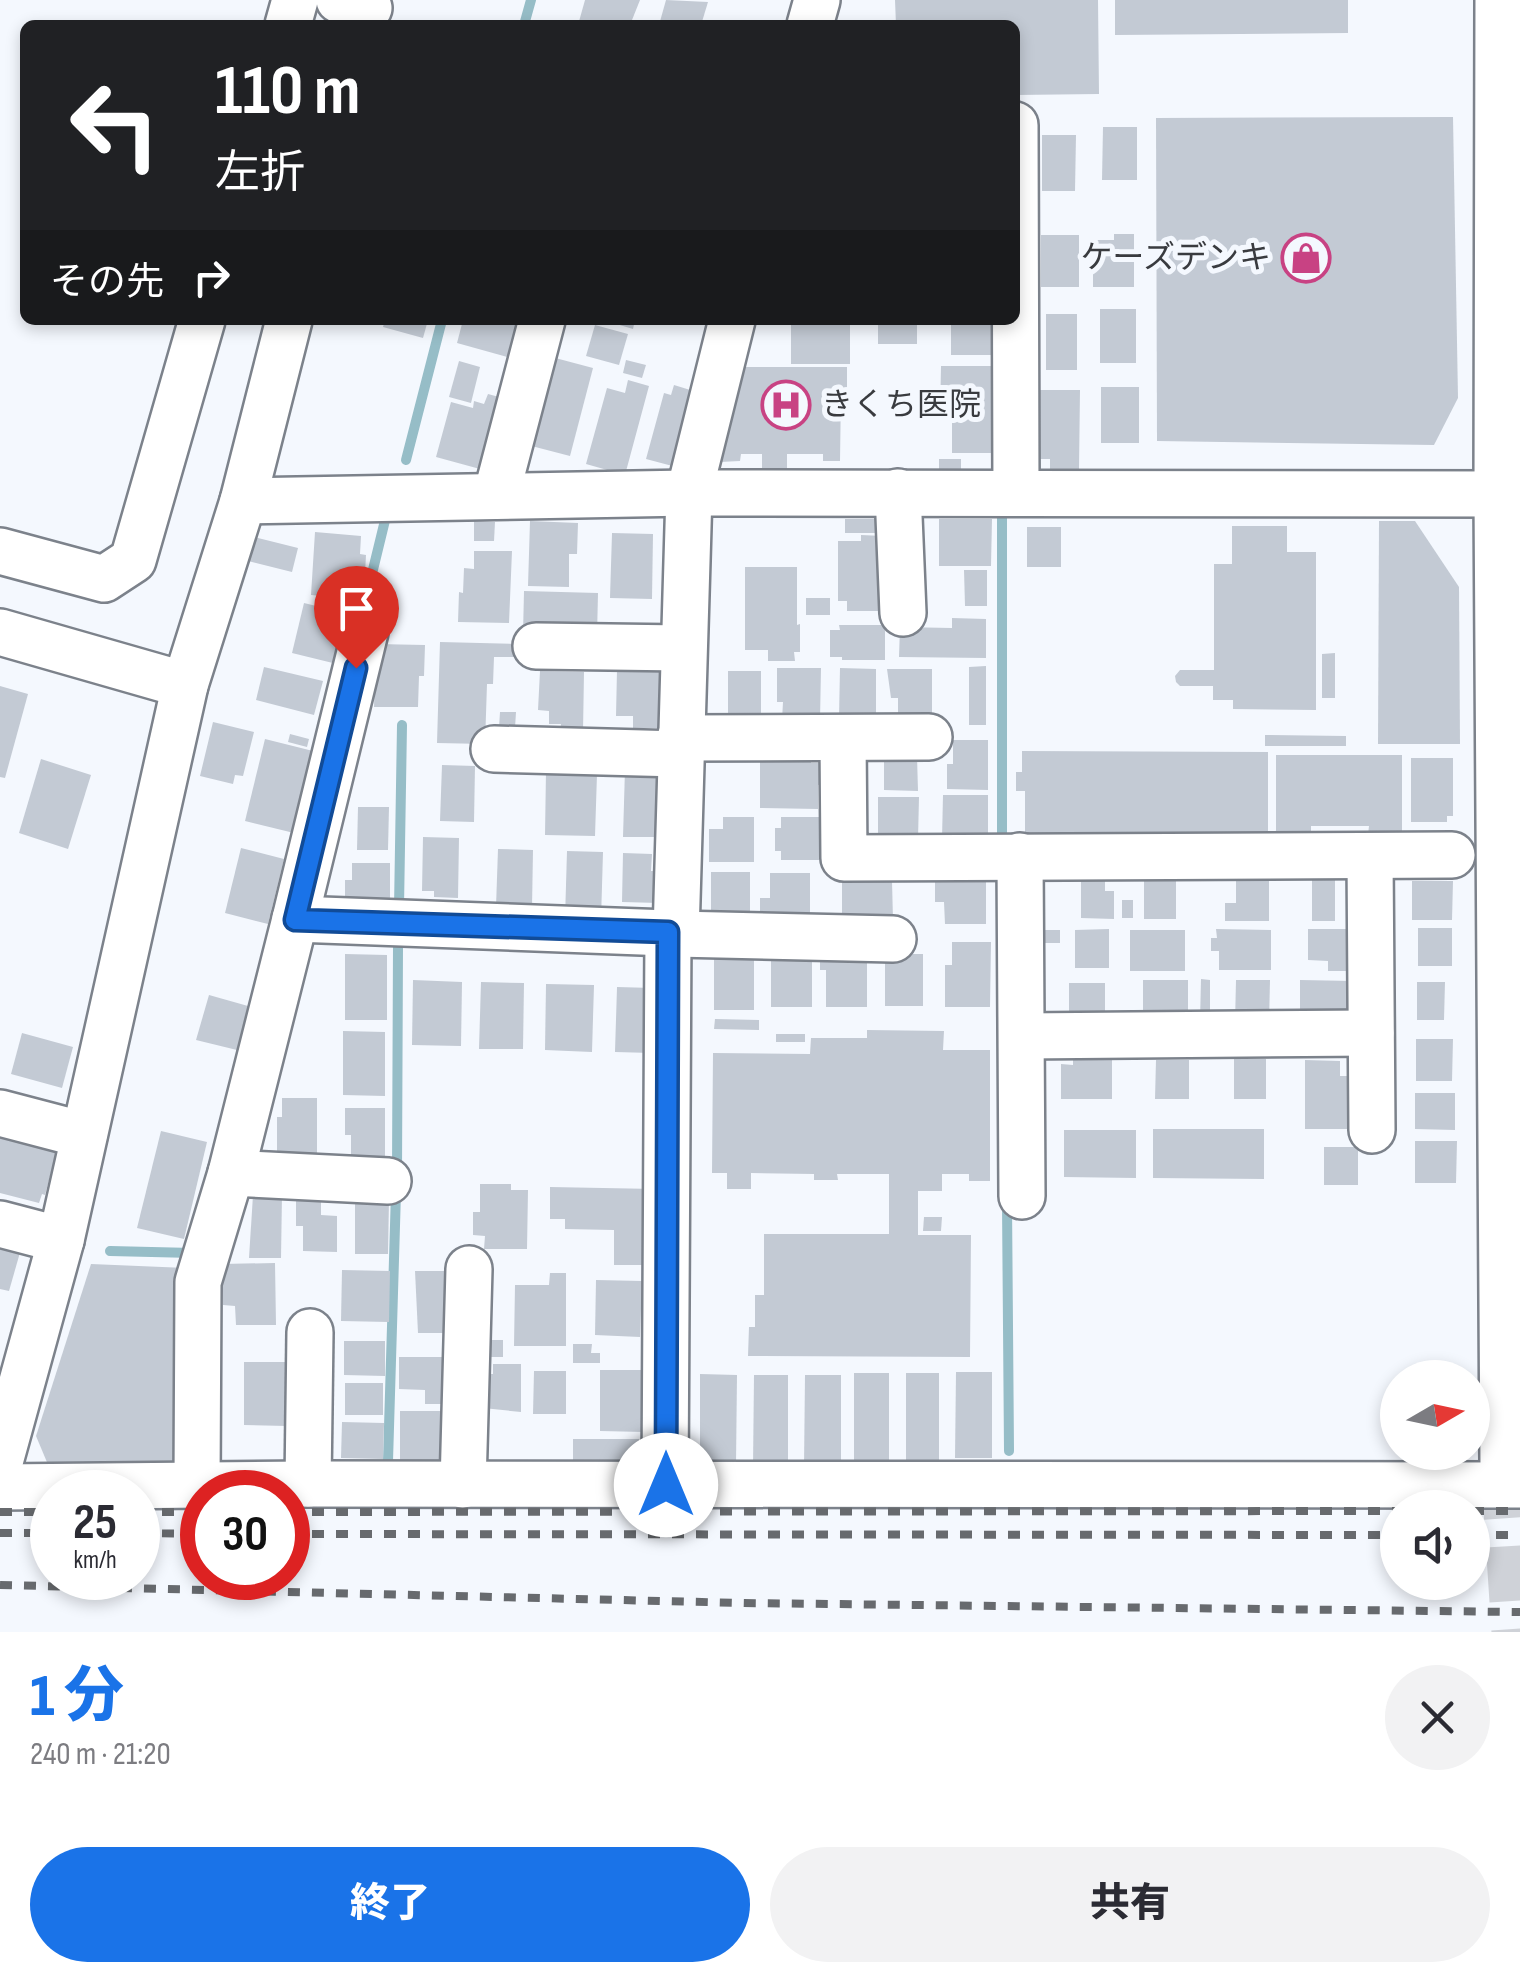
<!DOCTYPE html>
<html lang="ja">
<meta charset="utf-8">
<style>
:root{--surface:#fff;--page:#f2f2f3;--text:#2b2b33;--muted:#7c7c81;--accent:#1a73e8}
body{margin:0;font-family:"Sofia Sans Condensed","Noto Sans JP",sans-serif;background:var(--page);color:var(--text);height:100vh;display:flex;flex-direction:column;font-size:38px;white-space:nowrap}
*{box-sizing:border-box;margin:0}
p{font-size:32px;color:var(--muted)}
.icon{flex:none;width:55px;height:55px;fill:none;stroke:currentColor;stroke-width:2;stroke-linecap:round;stroke-linejoin:round}
.map{position:relative;height:1632px;overflow:hidden}
.details{display:flex;flex-direction:column;background:var(--surface);flex:1}
.details>*{flex:none}
.top-card{position:absolute;left:20px;top:20px;width:1000px;height:305px;border-radius:15px;box-shadow:0 5px 15px #0003;background:#202124;color:#fff;overflow:hidden}
.needle{width:65px;rotate:81deg}
.fabs{position:absolute;left:1380px;top:1360px;display:grid;gap:20px}
.fabs a{display:grid;place-items:center;width:110px;height:110px;border-radius:50%;background:var(--surface);box-shadow:0 5px 15px #0003;font-size:50px}
.speed{position:absolute;left:30px;top:1470px;display:flex;gap:20px;font-size:50px;font-weight:700;text-align:center}
.speed>*{display:grid;place-content:center;width:130px;height:130px;border-radius:50%;background:var(--surface);box-shadow:0 5px 15px #0003;line-height:1}
.speed small{font-size:25px;font-weight:400}
.speed .limit{border:15px solid #d22;background:#fff;color:#111}
.pin{position:absolute;display:grid;place-items:center;width:85px;height:85px;color:#fff;margin:-102px -42px;border-radius:50% 50% 50% 0;rotate:-45deg;box-shadow:0 0 10px #0007}
.pin .icon{rotate:45deg}
.me{position:absolute;width:110px;margin:-55px;rotate:0deg;stroke-linejoin:round;filter:drop-shadow(0 0 8px #0008)}
.turn{display:flex;align-items:center;gap:35px;height:210px;padding:0 30px;font-size:45px}
.turn .icon{width:130px;height:130px;stroke-width:2.5}
.turn b{display:block;font-size:70px;line-height:85px}
.then{display:flex;align-items:center;height:95px;padding:0 30px;background:#0003;gap:20px;font-size:38px}
.round{display:grid;place-items:center;flex:none;width:105px;height:105px;border-radius:52px;background:var(--page)}
.headline{display:flex;align-items:center;justify-content:space-between;height:170px;padding:0 30px}
h1{font-size:60px;font-weight:800;line-height:75px;color:var(--accent)}
.primary-button{display:flex;gap:20px;margin-top:auto;padding:20px 30px}
.primary-button a{flex:1;height:115px;border-radius:60px;background:var(--accent);color:#fff;font-size:40px;font-weight:800;line-height:115px;text-align:center}
.primary-button a+a{background:var(--page);color:var(--text)}
.map>svg:first-child{display:block}
</style>
<div class="map">
<svg width="1520" height="1632" viewBox="0 0 1520 1632">
<rect width="100%" height="100%" fill="#f4f8fe"/>
<g fill="none" stroke-linecap="round" stroke-linejoin="round">
<g stroke="#96bdc7" stroke-width="10">
<polyline points="524,25 531,0"/>
<polyline points="406,460 442,320"/>
<polyline points="1002,507 1002,838"/>
<polyline points="360,623 388,508"/>
<polyline points="399,908 402,725"/>
<polyline points="397,1175 398,946"/>
<polyline points="1007,1202 1009,1451"/>
<polyline points="110,1251 193,1253"/>
<polyline points="388,1461 396,1192"/>
</g>
</g>
<g fill="#c3cad4">
<polygon points="585,0 640,0 630,25 578,25"/>
<polygon points="666,0 708,2 701,25 659,25"/>
<polygon points="895,0 1098,0 1099,94 1015,95 1015,25 896,25"/>
<polygon points="1115,0 1348,0 1348,33 1115,35"/>
<polygon points="1453,117 1458,398 1434,445 1157,441 1156,118"/>
<polygon points="1103,127 1137,127 1137,180 1102,180"/>
<polygon points="1042,135 1076,135 1075,191 1042,191"/>
<polygon points="1114,234 1134,234 1134,287 1093,287 1093,240 1114,240"/>
<rect x="1041" y="235" width="38" height="52"/>
<rect x="1100" y="309" width="36" height="54"/>
<rect x="1046" y="314" width="31" height="56"/>
<polygon points="385,320 428,320 423,338 383,327"/>
<polygon points="463,320 521,320 511,358 457,343"/>
<polygon points="603,320 635,320 633,329"/>
<rect x="791" y="320" width="59" height="44"/>
<rect x="878" y="320" width="39" height="24"/>
<rect x="951" y="320" width="45" height="35"/>
<polygon points="595,325 628,334 619,365 586,356"/>
<polygon points="544,355 593,368 570,456 520,443"/>
<polygon points="626,360 646,365 642,378 623,373"/>
<polygon points="459,361 480,367 471,403 449,397"/>
<polygon points="941,366 994,366 994,453 952,453 952,417 940,417"/>
<polygon points="735,367 847,367 847,390 841,390 840,461 823,461 823,454 787,454 787,470 762,470 762,454 741,454 740,461 720,462 720,435 727,413 734,413"/>
<polygon points="628,380 649,386 625,475 586,464 607,388 625,393"/>
<polygon points="674,385 700,393 680,468 646,459 664,393 671,395"/>
<rect x="1101" y="387" width="38" height="56"/>
<polygon points="1040,390 1080,390 1079,469 1050,469 1050,459 1039,459"/>
<polygon points="488,394 499,397 480,469 436,457 451,402 473,408 474,401 484,404"/>
<polygon points="939,459 961,459 961,469 939,470"/>
<rect x="845" y="519" width="31" height="14"/>
<polygon points="939,519 992,519 991,566 939,566"/>
<polygon points="474,521 495,522 494,541 474,541"/>
<polygon points="530,521 578,523 577,554 569,554 569,587 528,586"/>
<polygon points="1379,521 1415,521 1459,587 1460,744 1378,744"/>
<polygon points="1232,526 1287,526 1287,552 1316,552 1316,710 1233,709 1233,700 1213,700 1213,686 1180,686 1176,682 1175,676 1180,670 1214,670 1214,564 1232,564"/>
<rect x="1027" y="527" width="34" height="40"/>
<polygon points="315,532 361,536 360,554 366,555 364,593 358,593 358,599 311,595"/>
<polygon points="612,533 653,534 652,599 610,598"/>
<polygon points="861,535 883,536 882,611 847,611 847,601 838,601 838,541 861,541"/>
<polygon points="254,537 298,548 292,572 248,561"/>
<polygon points="474,551 512,551 509,623 458,622 459,592 463,593 464,568 474,569"/>
<polygon points="745,567 797,567 797,625 800,624 800,652 794,652 795,661 768,661 768,650 745,650"/>
<polygon points="964,570 987,570 987,606 965,606"/>
<polygon points="524,591 598,593 597,636 523,634"/>
<rect x="806" y="598" width="24" height="17"/>
<polygon points="304,603 353,615 341,665 292,653"/>
<polygon points="952,618 986,619 986,658 899,657 900,627 952,628"/>
<polygon points="839,625 885,625 885,660 842,660 842,657 830,657 830,630 840,630"/>
<polygon points="440,642 522,644 522,657 494,657 493,684 487,684 485,744 437,743"/>
<polygon points="376,644 425,645 424,676 419,676 418,707 374,707"/>
<polygon points="1335,653 1335,698 1322,698 1322,654"/>
<polygon points="986,666 986,725 969,725 969,667"/>
<polygon points="264,667 323,681 314,715 256,700"/>
<polygon points="777,668 821,668 820,720 782,720 783,702 777,702"/>
<polygon points="840,668 876,669 876,718 839,718"/>
<polygon points="887,669 932,669 932,720 898,720 898,698 891,698"/>
<polygon points="617,670 664,671 662,728 633,728 633,716 616,716"/>
<polygon points="540,671 584,672 583,732 560,732 561,724 549,724 549,711 538,710"/>
<rect x="728" y="671" width="33" height="50"/>
<polygon points="0,686 28,694 5,778 0,777"/>
<polygon points="500,712 516,712 515,728 499,728"/>
<polygon points="213,722 254,732 243,776 235,775 233,784 200,776"/>
<polygon points="290,734 309,739 307,747 288,742"/>
<polygon points="1265,735 1346,736 1346,746 1265,746"/>
<polygon points="265,739 313,751 294,833 245,821"/>
<polygon points="953,740 988,740 988,790 947,789 947,764 953,764"/>
<polygon points="1022,751 1268,752 1268,834 1025,833 1025,791 1016,791 1016,772 1022,772"/>
<polygon points="1276,755 1402,755 1402,835 1368,835 1369,826 1311,826 1311,838 1276,838"/>
<polygon points="884,756 917,756 918,791 884,790"/>
<polygon points="760,758 811,758 811,763 828,763 828,784 818,785 818,809 760,808"/>
<polygon points="1411,758 1453,758 1453,816 1447,816 1447,822 1411,822"/>
<polygon points="41,759 91,775 68,849 19,833"/>
<polygon points="442,765 475,766 474,822 440,821"/>
<polygon points="583,767 583,774 597,774 595,836 545,835 546,771"/>
<polygon points="625,769 658,770 656,837 623,837"/>
<polygon points="943,795 988,795 988,839 942,839"/>
<polygon points="878,797 919,797 918,839 878,839"/>
<polygon points="358,807 389,807 388,850 357,850"/>
<polygon points="723,817 754,817 754,862 709,862 709,829 723,829"/>
<polygon points="781,817 823,817 822,860 781,860 781,851 775,851 775,828 781,828"/>
<polygon points="423,837 459,838 458,898 434,897 434,891 422,891"/>
<polygon points="241,848 284,859 268,924 225,913"/>
<polygon points="498,849 533,850 532,908 496,907"/>
<polygon points="567,851 603,852 601,920 565,919"/>
<polygon points="623,853 652,854 651,871 660,871 659,903 622,902"/>
<polygon points="352,863 390,863 390,899 374,899 374,915 345,914 345,880 352,880"/>
<rect x="711" y="872" width="39" height="53"/>
<polygon points="770,873 810,873 810,925 760,915 760,898 770,898"/>
<polygon points="1236,876 1269,876 1269,921 1225,921 1225,903 1236,903"/>
<polygon points="935,878 986,879 986,924 945,924 944,902 935,902"/>
<polygon points="1081,878 1105,879 1105,891 1114,891 1114,919 1081,918"/>
<rect x="1144" y="878" width="32" height="41"/>
<polygon points="1312,878 1335,879 1335,921 1312,921"/>
<polygon points="842,881 892,881 893,920 842,921"/>
<polygon points="1412,881 1453,881 1452,920 1412,920"/>
<rect x="1122" y="900" width="11" height="18"/>
<rect x="1418" y="928" width="34" height="38"/>
<polygon points="1109,929 1109,968 1075,968 1075,930"/>
<polygon points="1216,929 1271,930 1271,970 1219,970 1219,951 1211,951 1211,938 1217,938"/>
<polygon points="1308,929 1348,929 1348,971 1328,971 1328,961 1308,960"/>
<rect x="1038" y="930" width="22" height="13"/>
<rect x="1130" y="930" width="55" height="41"/>
<polygon points="952,942 991,942 990,1007 945,1007 945,965 952,965"/>
<polygon points="736,951 754,951 754,1010 714,1010 714,958 736,958"/>
<polygon points="820,951 867,954 867,1007 826,1007 826,970 820,970"/>
<rect x="771" y="953" width="41" height="54"/>
<polygon points="345,954 387,955 387,1020 345,1020"/>
<rect x="885" y="954" width="38" height="52"/>
<polygon points="1201,979 1210,980 1210,1021 1200,1022"/>
<polygon points="413,980 462,982 461,1046 412,1045"/>
<polygon points="1143,980 1188,980 1188,1023 1143,1019"/>
<polygon points="1236,980 1270,980 1269,1023 1235,1023"/>
<polygon points="1300,980 1353,981 1350,1021 1300,1020"/>
<polygon points="481,982 524,983 523,1049 479,1049"/>
<polygon points="1417,982 1445,982 1444,1020 1417,1020"/>
<rect x="1069" y="983" width="36" height="37"/>
<polygon points="546,984 594,985 592,1052 545,1050"/>
<polygon points="617,987 653,988 652,1053 615,1052"/>
<polygon points="209,995 248,1006 237,1050 196,1040"/>
<polygon points="715,1019 759,1020 759,1030 714,1029"/>
<polygon points="867,1030 944,1031 943,1050 990,1050 990,1181 969,1181 969,1174 942,1174 942,1191 918,1191 918,1235 971,1235 970,1357 748,1356 749,1327 755,1327 755,1295 764,1295 764,1234 889,1234 889,1174 837,1174 838,1180 814,1180 814,1174 751,1173 751,1189 727,1189 727,1173 712,1173 713,1053 810,1054 811,1038 867,1038"/>
<polygon points="343,1031 385,1032 385,1096 343,1095"/>
<polygon points="22,1033 73,1047 62,1088 11,1074"/>
<rect x="776" y="1034" width="29" height="8"/>
<polygon points="1416,1039 1453,1039 1452,1081 1416,1081"/>
<polygon points="1073,1056 1112,1056 1112,1099 1061,1099 1061,1064 1073,1065"/>
<rect x="1234" y="1059" width="32" height="40"/>
<polygon points="1156,1060 1189,1060 1189,1099 1155,1099"/>
<polygon points="1305,1060 1340,1061 1340,1076 1352,1076 1352,1129 1305,1129"/>
<polygon points="1415,1093 1455,1093 1455,1130 1415,1129"/>
<polygon points="282,1098 317,1098 317,1166 277,1166 277,1117 282,1117"/>
<polygon points="345,1108 385,1108 385,1161 351,1161 351,1135 345,1135"/>
<polygon points="3,1126 59,1143 45,1195 42,1194 39,1203 0,1193 0,1138"/>
<polygon points="1153,1129 1264,1129 1264,1179 1153,1178"/>
<polygon points="1064,1130 1136,1130 1136,1178 1064,1177"/>
<polygon points="161,1131 207,1142 184,1239 137,1228"/>
<polygon points="1415,1141 1457,1141 1456,1183 1415,1183"/>
<rect x="1324" y="1147" width="34" height="38"/>
<polygon points="480,1184 511,1184 511,1190 528,1190 527,1249 484,1249 485,1236 473,1235 473,1212 480,1212"/>
<polygon points="550,1187 656,1189 647,1265 614,1265 614,1230 565,1229 565,1219 550,1219"/>
<polygon points="253,1195 282,1195 281,1258 249,1258"/>
<polygon points="296,1198 321,1199 321,1215 337,1216 337,1252 303,1251 303,1226 296,1226"/>
<polygon points="355,1199 389,1199 388,1254 355,1254"/>
<polygon points="924,1217 942,1217 941,1231 923,1231"/>
<polygon points="0,1235 23,1242 9,1291 0,1289"/>
<polygon points="275,1263 276,1325 236,1325 235,1306 223,1305 222,1264"/>
<polygon points="91,1264 186,1268 184,1452 168,1470 49,1467 36,1436"/>
<polygon points="342,1270 390,1271 389,1322 341,1321"/>
<polygon points="415,1271 458,1271 458,1333 418,1333"/>
<polygon points="550,1273 566,1273 566,1346 514,1346 515,1285 549,1285"/>
<polygon points="596,1280 642,1281 640,1337 595,1335"/>
<rect x="487" y="1340" width="16" height="17"/>
<polygon points="344,1341 385,1341 385,1376 344,1375"/>
<polygon points="573,1344 592,1344 591,1353 600,1353 600,1363 573,1363"/>
<polygon points="399,1357 457,1357 457,1404 425,1404 425,1390 399,1389"/>
<polygon points="244,1362 288,1362 287,1426 244,1425"/>
<polygon points="493,1364 521,1364 521,1412 483,1408 483,1374 493,1374"/>
<polygon points="600,1370 644,1370 644,1432 600,1431"/>
<polygon points="534,1371 566,1371 566,1414 533,1414"/>
<polygon points="956,1372 992,1372 992,1458 955,1458"/>
<rect x="854" y="1373" width="35" height="90"/>
<rect x="906" y="1373" width="33" height="88"/>
<polygon points="700,1374 737,1375 736,1464 700,1464"/>
<polygon points="754,1375 788,1375 788,1467 753,1467"/>
<polygon points="805,1375 841,1375 841,1467 804,1467"/>
<rect x="345" y="1383" width="38" height="32"/>
<polygon points="400,1411 450,1411 442,1461 400,1461"/>
<polygon points="342,1422 384,1423 383,1459 341,1458"/>
<polygon points="573,1439 639,1439 639,1470 573,1469"/>
</g>
<g fill="none" stroke-linecap="round" stroke-linejoin="round">
<polyline stroke="#cfd2d8" stroke-width="55" stroke-dasharray="55 28" stroke-linecap="butt" points="1508,1463 1519,1632"/>
<g stroke="#7c828b" stroke-width="50">
<g id="minor">
<polyline points="339,0 369,8"/>
<polyline points="288,25 295,0"/>
<polyline points="810,25 817,0"/>
<polyline points="1015,125 1016,493"/>
<polyline points="898,492 903,613"/>
<polyline points="496,496 542,320"/>
<polyline points="243,501 689,493 1520,494"/>
<polyline points="0,551 104,579 133,560 202,320"/>
<polyline points="0,632 185,685"/>
<polyline points="536,646 683,648"/>
<polyline points="680,738 929,737"/>
<polyline points="843,738 844,858 1452,855"/>
<polyline points="494,749 679,754"/>
<polyline points="1020,856 1022,1196"/>
<polyline points="1370,856 1372,1130"/>
<polyline points="295,919 668,933"/>
<polyline points="676,934 893,939"/>
<polyline points="1023,1036 1371,1033"/>
<polyline points="0,1113 84,1135"/>
<polyline points="231,1173 388,1181"/>
<polyline points="0,1224 61,1240"/>
<polyline points="0,1462 61,1240 185,685 243,501 289,320"/>
<polyline points="308,1484 310,1332"/>
<polyline points="197,1485 198,1282 231,1173 295,919 365,632"/>
<polyline points="463,1485 469,1269"/>
<polyline points="665,1485 668,933 676,934 689,493 732,320"/>
<polyline points="0,1487 308,1484 1520,1485"/>
</g>
</g>
<g stroke="#7c828b" stroke-width="60">
<polyline id="major" points="1503,0 1502,493 1508,1463"/>
</g>
<use href="#minor" stroke="#fff" stroke-width="45"/>
<use href="#major" stroke="#fff" stroke-width="55"/>
<g stroke="#676a6e" stroke-width="8" stroke-dasharray="12 12" stroke-linecap="butt">
<polyline points="1472,1511 1520,1511"/>
<polyline points="0,1512 52,1512"/>
<polyline points="138,1512 202,1512"/>
<polyline points="288,1512 1398,1511"/>
<polyline points="0,1533 52,1533"/>
<polyline points="138,1533 202,1534"/>
<polyline points="288,1534 1398,1535"/>
<polyline points="1472,1535 1520,1535"/>
<polyline points="0,1585 744,1603 1520,1612"/>
</g>
</g>
<g fill="none" stroke-linecap="round" stroke-linejoin="round">
<g stroke="#114b97" stroke-width="25">
<polyline id="route" points="356,668 295,920 668,932 666,1485"/>
</g>
<use href="#route" stroke="#1a73e8" stroke-width="18"/>
</g>
<defs>
<g id="shop-ring" transform="scale(2.5)"><circle r="9.5" fill="#f4f8fe" stroke="#c84283" stroke-width="1.5"/><path d="M-5-2.5h2.3a2.7 3.5 0 0 1 5.4 0H5L5.5 6h-11ZM-1.5-2.5h3a1.5 2.3 0 0 0-3 0Z" fill="#c84283"/></g>
<g id="hospital-ring" transform="scale(2.5)"><circle r="9.5" fill="#f4f8fe" stroke="#c84283" stroke-width="1.5"/><path d="M-5-5h3v3.5h4V-5h3V5h-3V1.5h-4V5h-3Z" fill="#c84283"/></g>
</defs>
<g fill-rule="evenodd">
<use href="#shop-ring" x="1306" y="258"/>
<use href="#hospital-ring" x="786" y="405"/>
</g>
<g text-anchor="middle" dominant-baseline="central" stroke-width="10" stroke-linejoin="round" paint-order="stroke">
<g font-size="32" fill="#393b3f" stroke="#f4f8fe" text-anchor="end">
<text x="1271" y="258">ケーズデンキ</text>
<text x="821" y="405" text-anchor="start">きくち医院</text>
</g>
</g>
</svg>
<div class="fabs">
<a><svg class="needle" viewBox="-14 -14 28 28"><path d="M0-13l5 13h-10z" fill="#e53935"/><path d="M0 13l5-13h-10z" fill="#7c7c81"/></svg></a>
<a><svg class="icon" aria-label="sound" viewBox="0 0 24 24"><path d="M4 9h4l5-4v14l-5-4H4zM17 9q2 3 0 6"/></svg></a>
</div>
<div class="speed"><div>25<small>km/h</small></div><div class="limit">30</div></div>
<div class="pin" style="left:356px;top:668px;background:#d93025"><svg class="icon" aria-label="arrive" viewBox="0 0 24 24"><path d="M6 21V4h12l-3 4 3 4H6"/></svg></div>
<svg class="me" style="left:666px;top:1485px" viewBox="-20 -20 40 40"><circle r="19" fill="#fff"/><path d="M0-13L10 11 0 6-10 11z" fill="#1a73e8"/></svg>
<div class="top-card">
<div class="turn"><svg class="icon" aria-label="left" viewBox="0 0 24 24"><path d="M17 20v-9H6M10 6l-5 5 5 5"/></svg><div><b>110 m</b>左折</div></div>
<div class="then">その先<svg class="icon" aria-label="right" viewBox="0 0 24 24"><path d="M7 20v-9h11M14 6l5 5-5 5"/></svg></div>
</div>
</div>
<section class="details">
<div class="headline"><div><h1>1 分</h1><p>240 m · 21:20</p></div><a class="round"><svg class="icon" aria-label="close" viewBox="0 0 24 24"><path d="M6 6l12 12M18 6L6 18"/></svg></a></div>
<div class="primary-button"><a>終了</a><a>共有</a></div>
</section>
